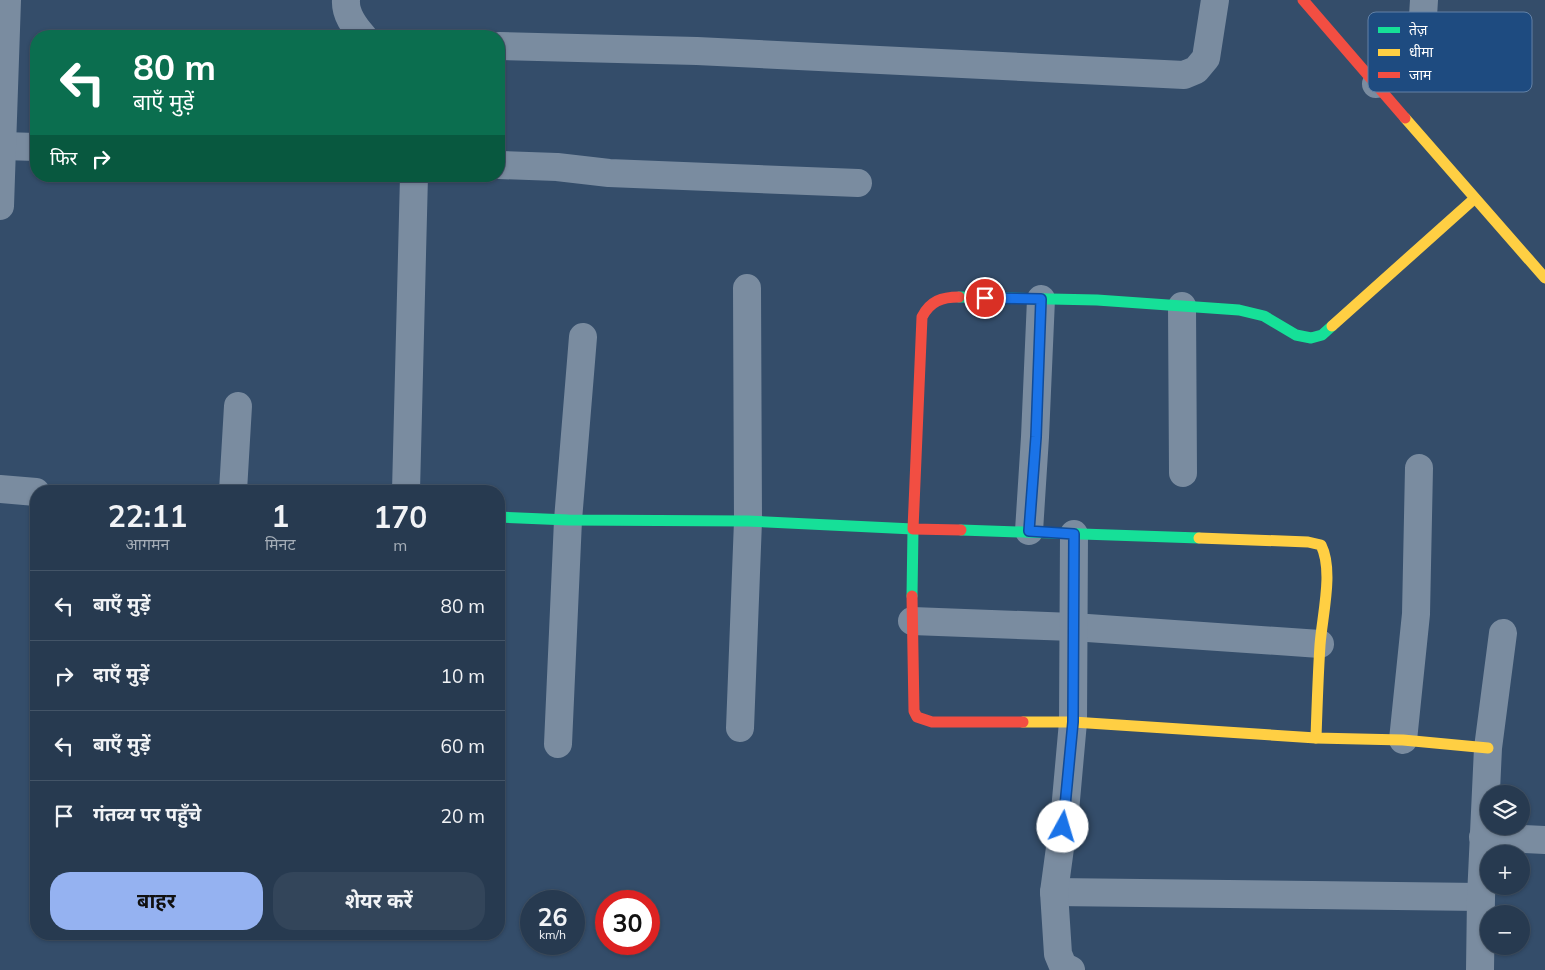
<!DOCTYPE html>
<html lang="hi">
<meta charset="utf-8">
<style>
:root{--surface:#273a50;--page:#33455a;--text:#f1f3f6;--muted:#a4adb7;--line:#435467;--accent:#95b2f1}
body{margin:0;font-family:Mulish,"Noto Sans Devanagari",sans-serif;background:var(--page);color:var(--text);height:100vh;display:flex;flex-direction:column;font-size:19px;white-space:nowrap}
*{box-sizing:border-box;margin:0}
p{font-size:16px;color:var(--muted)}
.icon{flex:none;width:28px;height:28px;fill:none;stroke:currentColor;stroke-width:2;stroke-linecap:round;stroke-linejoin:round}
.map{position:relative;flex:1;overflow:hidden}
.sheet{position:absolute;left:30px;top:485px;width:475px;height:455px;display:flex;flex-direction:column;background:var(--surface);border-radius:20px;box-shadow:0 1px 4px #0004,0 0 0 1px var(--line)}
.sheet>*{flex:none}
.top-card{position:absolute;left:30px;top:30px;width:475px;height:152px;border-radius:20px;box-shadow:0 1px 4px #0004,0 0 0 1px var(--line);background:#0b6e4f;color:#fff;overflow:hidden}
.fabs{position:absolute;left:1480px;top:785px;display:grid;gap:10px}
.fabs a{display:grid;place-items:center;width:50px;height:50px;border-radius:50%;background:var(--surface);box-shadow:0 1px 4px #0004,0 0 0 1px var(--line);font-size:25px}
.speed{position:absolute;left:520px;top:890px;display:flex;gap:10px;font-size:25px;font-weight:700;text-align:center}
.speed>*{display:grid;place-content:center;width:65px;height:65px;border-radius:50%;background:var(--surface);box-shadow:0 1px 4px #0004,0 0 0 1px var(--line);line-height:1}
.speed small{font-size:12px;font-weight:400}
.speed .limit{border:8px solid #d22;background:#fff;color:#111}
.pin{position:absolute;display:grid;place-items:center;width:42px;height:42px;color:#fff;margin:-21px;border:2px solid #fff;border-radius:50%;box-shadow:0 1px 5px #0007}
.me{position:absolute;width:55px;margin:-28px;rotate:6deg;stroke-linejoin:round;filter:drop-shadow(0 0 4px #0008)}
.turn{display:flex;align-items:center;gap:18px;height:105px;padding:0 20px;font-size:22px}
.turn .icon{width:65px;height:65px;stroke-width:2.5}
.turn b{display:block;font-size:35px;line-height:42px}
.then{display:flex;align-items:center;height:48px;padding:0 20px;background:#0003;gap:10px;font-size:19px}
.eta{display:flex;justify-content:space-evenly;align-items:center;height:85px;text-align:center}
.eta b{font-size:30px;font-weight:700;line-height:35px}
.action{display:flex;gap:10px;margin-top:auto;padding:10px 20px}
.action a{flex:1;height:58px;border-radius:20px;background:var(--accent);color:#111;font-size:20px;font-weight:700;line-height:58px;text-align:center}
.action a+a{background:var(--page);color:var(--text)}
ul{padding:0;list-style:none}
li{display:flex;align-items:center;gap:15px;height:70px;padding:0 20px;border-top:1px solid var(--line)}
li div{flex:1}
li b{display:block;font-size:19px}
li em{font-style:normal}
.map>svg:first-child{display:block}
</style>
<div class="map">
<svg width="1545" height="970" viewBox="0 0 1545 970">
<rect width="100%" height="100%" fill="#344d6a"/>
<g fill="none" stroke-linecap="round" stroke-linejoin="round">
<g stroke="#7a8ca0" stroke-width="28">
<path d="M346,0c-1,14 8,26 17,36"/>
<polyline points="499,46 697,51 1184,75 1196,70 1206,58 1215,0"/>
<polyline points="1376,84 1414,48 1422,33 1424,0"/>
<polyline points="3,146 36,147"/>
<polyline points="499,165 557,167 609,173 858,183"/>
<polyline points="0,206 7,0"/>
<polyline points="1182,306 1183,473"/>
<polyline points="0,489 36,492"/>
<polyline points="233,491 238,406"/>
<polyline points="406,491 414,176"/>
<polyline points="1029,531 1035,437 1041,299"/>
<polyline points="912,621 1073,627 1320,644"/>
<polyline points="740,728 748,521 747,288"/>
<polyline points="1403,740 1416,614 1419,468"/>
<polyline points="558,744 568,520 583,337"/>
<polyline points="1483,837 1545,840"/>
<polyline points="1054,892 1481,897"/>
<polyline points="1071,970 1063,966 1058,954 1054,892 1065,811 1073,722 1074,534"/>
<polyline points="1480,970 1481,897 1488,748 1503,633"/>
</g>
<g stroke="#16e098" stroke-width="11">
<polyline points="959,297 1097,300 1239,310 1264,316 1296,335 1311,338 1322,335 1332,326"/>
<polyline points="499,517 568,520 748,521 913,529 912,596"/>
<polyline points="961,530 1199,538"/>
</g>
<g stroke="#ffcf43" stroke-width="11">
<polyline points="1405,118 1545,278"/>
<polyline points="1332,326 1474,199"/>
<path d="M1199,538l109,4 13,3c13,26 1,71 -1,100 -2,31 -3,62 -4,93"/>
<polyline points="1023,722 1073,722 1316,738 1403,740 1488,748"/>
</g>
<g stroke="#f24e42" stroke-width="11">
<polyline points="1303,0 1405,118"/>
<path d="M959,297c-17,0 -29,4 -37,20l-9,212 48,1"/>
<polyline points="912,596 914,711 917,717 932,722 1023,722"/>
</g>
</g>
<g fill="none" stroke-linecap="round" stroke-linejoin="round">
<g stroke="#114b97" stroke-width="12">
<polyline id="route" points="985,298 1041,299 1036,437 1029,531 1074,534 1073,722 1063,827"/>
</g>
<use href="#route" stroke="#1a73e8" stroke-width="9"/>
</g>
<rect x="1368" y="12" width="164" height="80" rx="8" fill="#1e4b80" stroke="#6281a6" stroke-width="1"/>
<rect x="1378" y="27" width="22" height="6" fill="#16e098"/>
<rect x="1378" y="49" width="22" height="7" fill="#ffcf43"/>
<rect x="1378" y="72" width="22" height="6" fill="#f24e42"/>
<g font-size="14" fill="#fff">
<text x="1409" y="35">तेज़</text>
<text x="1409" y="57">धीमा</text>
<text x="1409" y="80">जाम</text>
</g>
</svg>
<div class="fabs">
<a><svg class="icon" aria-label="layers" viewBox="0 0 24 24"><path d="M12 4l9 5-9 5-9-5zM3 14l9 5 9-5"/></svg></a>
<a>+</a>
<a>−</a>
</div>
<div class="speed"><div>26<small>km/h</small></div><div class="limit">30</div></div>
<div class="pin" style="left:985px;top:298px;background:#d93025"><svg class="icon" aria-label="arrive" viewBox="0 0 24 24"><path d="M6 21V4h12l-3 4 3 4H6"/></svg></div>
<svg class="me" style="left:1063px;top:827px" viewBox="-20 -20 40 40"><circle r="19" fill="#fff"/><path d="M0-13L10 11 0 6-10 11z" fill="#1a73e8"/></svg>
<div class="top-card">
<div class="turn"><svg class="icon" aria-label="left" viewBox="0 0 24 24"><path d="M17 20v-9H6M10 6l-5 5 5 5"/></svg><div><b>80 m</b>बाएँ मुड़ें</div></div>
<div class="then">फिर<svg class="icon" aria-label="right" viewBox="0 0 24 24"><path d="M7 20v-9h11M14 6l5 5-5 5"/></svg></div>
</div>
<section class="sheet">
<div class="eta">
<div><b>22:11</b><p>आगमन</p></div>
<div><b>1</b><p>मिनट</p></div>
<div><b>170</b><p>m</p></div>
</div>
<ul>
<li><svg class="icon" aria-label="left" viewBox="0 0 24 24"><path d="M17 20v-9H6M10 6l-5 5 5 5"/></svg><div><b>बाएँ मुड़ें</b></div><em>80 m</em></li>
<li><svg class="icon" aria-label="right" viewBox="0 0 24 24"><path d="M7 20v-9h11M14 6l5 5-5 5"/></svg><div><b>दाएँ मुड़ें</b></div><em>10 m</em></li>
<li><svg class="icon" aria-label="left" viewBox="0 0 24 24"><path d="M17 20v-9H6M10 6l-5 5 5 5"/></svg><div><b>बाएँ मुड़ें</b></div><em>60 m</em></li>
<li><svg class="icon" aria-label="arrive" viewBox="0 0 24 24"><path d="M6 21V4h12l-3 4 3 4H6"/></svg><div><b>गंतव्य पर पहुँचे</b></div><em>20 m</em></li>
</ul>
<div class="action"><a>बाहर</a><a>शेयर करें</a></div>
</section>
</div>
